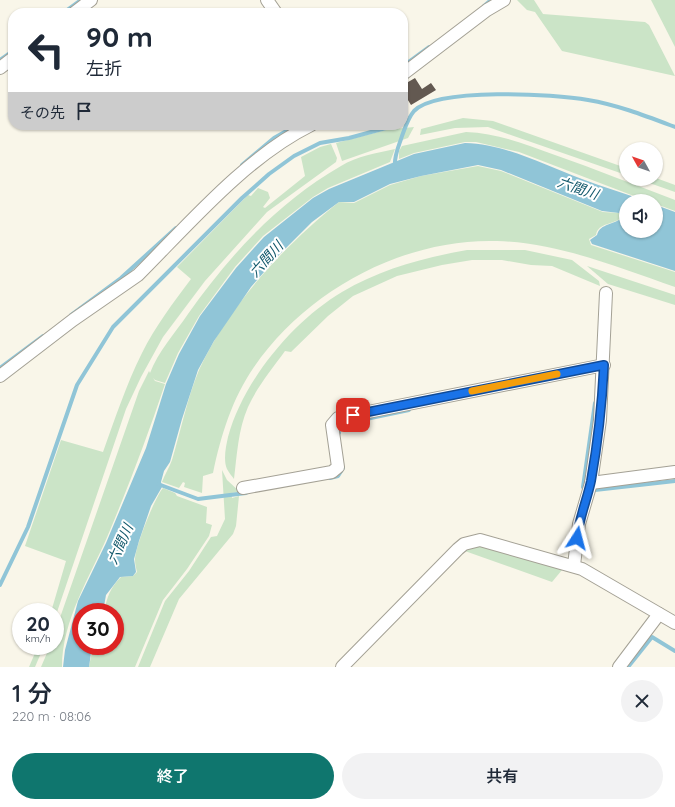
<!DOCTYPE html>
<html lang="ja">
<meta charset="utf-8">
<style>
:root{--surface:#fff;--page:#f2f2f3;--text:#1f2937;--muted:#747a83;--accent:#0f766e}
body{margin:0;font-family:Quicksand,"Noto Sans JP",sans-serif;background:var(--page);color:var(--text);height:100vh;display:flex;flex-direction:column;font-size:15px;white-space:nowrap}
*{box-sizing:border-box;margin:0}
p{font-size:13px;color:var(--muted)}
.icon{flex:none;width:22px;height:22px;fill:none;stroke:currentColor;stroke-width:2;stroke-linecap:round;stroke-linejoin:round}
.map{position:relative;height:667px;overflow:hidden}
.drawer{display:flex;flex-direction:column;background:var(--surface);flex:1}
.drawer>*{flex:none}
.guide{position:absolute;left:8px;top:8px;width:400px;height:122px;border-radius:16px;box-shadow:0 1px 3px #0004;background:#fff;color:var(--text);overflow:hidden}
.needle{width:26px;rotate:310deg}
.controls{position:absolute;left:619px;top:142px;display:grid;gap:8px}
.controls a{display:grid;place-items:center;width:44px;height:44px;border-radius:50%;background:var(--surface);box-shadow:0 1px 3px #0004;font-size:20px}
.speed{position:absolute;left:12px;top:603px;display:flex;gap:8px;font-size:20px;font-weight:700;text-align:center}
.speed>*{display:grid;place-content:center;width:52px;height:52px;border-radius:50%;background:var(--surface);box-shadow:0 1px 3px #0004;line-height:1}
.speed small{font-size:10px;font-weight:400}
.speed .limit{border:6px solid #d22;background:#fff;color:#111}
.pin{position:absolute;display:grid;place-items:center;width:34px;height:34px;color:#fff;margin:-17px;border-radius:8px;box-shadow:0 2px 6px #0006}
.me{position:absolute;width:44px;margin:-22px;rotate:9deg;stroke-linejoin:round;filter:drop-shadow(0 0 3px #0008)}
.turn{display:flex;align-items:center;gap:14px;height:84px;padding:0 12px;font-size:18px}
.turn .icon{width:52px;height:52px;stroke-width:2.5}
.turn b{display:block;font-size:28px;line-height:34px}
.then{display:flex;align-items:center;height:38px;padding:0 12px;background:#0003;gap:8px;font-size:15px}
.round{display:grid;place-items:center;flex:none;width:42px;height:42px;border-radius:21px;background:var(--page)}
.head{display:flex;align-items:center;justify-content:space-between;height:68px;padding:0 12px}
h1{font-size:24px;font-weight:600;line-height:30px}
.primary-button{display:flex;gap:8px;margin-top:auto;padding:8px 12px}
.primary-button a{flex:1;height:46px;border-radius:24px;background:var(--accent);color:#fff;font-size:16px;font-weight:600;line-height:46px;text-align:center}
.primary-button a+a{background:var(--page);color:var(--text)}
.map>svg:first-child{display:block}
</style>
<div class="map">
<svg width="675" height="667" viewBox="0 0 675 667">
<rect width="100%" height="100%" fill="#f9f6e9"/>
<g fill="#cbe4c7">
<polygon points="517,0 534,0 543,14 645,22 649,25 675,76 562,51 535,12 527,10"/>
<polygon points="651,0 675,0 675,47"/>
<polygon points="463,118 493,121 626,168 626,175 488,127 455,128 420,135 421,129"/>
<polygon points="414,127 408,138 342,161 336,143 386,130"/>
<path d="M466,132c31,1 59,12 89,23 40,14 80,30 120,45v11l-19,-7v-3h-9l-128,-49 -43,-10h-11l-51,11 -15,6v-8l3,-5z"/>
<path d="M331,144l6,14 -1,4 -69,50 -62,69 -42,56 -22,40 -15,32 -71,209v-6h-4l15,-51 -41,-15 36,-106 42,12c12,-33 23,-67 39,-99 13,-26 31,-50 49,-74l-14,-12 71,-72 3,1 7,-8 10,4 2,6 -7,9 2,1 40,-32 -4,-19 19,-10z"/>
<path d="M395,149l-5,13 -62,26 -15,9 -50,39 -28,31 -36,49 -21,37 -13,30 -10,-3 -2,-2 2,3 10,3c-17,51 -36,101 -57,151 -18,42 -46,85 -46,132h-21l9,-21h5v-14l84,-241 10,-20 1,2c8,-21 25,-40 38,-59 41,-58 90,-112 153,-148 16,-10 36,-13 54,-17z"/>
<path d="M478,166l23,5 102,41 16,1 3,4c-7,8 -24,5 -26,18l-7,4 2,6 84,27v15c-58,-20 -116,-44 -178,-46 -93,-3 -190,49 -243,126 -22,32 -33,68 -41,106l-10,3 -1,17 -18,-6 1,-4 -2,-1 -4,6 -17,-6c3,-8 7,-14 10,-22 9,-30 15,-61 27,-90 29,-64 86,-125 140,-168l15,1 36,-18 31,-9z"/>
<polygon points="656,178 675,185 675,192 638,179"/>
<path d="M467,250h58l47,10 27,21 1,5 -48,-20 -21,-1 -29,-5h-30l-30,5 -45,11 -44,20 -25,20 -37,36 -6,-1c-13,18 -28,36 -37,56 -10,23 -11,48 -14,72 -2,-3 -5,-6 -7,-10 -4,-9 -1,-23 1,-32 15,-56 65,-116 114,-145 39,-23 81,-34 125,-42z"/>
<polygon points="587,266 675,295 675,305 608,284"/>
<polygon points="222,470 227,480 240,492 231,493 232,498 239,496 236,526 233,534 179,599 150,667 138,667 165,601 189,571 211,537 217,536 225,519"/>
<path d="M163,488l12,5 2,3 30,11 -1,16 6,2 -3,11 -22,33 -24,31 -28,67h-46l4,-21h22v-34h-11c3,-15 6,-24 17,-35l12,-1 4,-4c-1,-4 -2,-8 -2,-12 0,-13 20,-63 28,-72z"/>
<polygon points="478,544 563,568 562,570 552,582 462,550"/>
<polygon points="38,646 44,646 35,667 29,667"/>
</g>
<path fill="#90c5d7" d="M465,143c41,1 79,22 117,36 21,8 42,14 63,22h-19v30h30v-26l19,7v59l-83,-27 -2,-4 7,-5c3,-12 18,-10 26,-18l-4,-4 -17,-2 -101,-41 -23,-5 -57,11 -31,8 -36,18h-15l-27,20 -33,33 -28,32 -37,54 -16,29 -16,49 -12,43 -6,9 -3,11 1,5 -11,19 -12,35 -5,18 2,13 -3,4 -13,1 -14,18 -3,17h-22v34h11l-3,21h-26l2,-17 13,-49 28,-58 40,-95 20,-64 13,-30 21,-38 36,-48 28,-31 49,-39 16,-9 85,-35z"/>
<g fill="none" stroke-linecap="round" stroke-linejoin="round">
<g stroke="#90c5d7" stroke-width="4">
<polyline points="484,6 491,0"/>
<polyline points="63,13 81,0"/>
<polyline points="0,60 13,51"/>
<polyline points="403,66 429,47"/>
<polyline points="242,165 274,138 297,125"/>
<path d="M395,166c-1,-11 4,-20 7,-30 3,-8 6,-18 12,-25 23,-24 141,-17 174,-11 30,5 58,16 87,27"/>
<polyline points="71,315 121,278 176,228"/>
<polyline points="0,368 43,336"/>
<polyline points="595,403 583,487 595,490 675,481"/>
<polyline points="339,433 338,429 342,424 409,410"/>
<polyline points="330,478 338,476 343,468"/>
<polyline points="158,484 198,499 246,493"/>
<polyline points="0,585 28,527 77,385 113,327 242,198 269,174 294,156 320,143 349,138 397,125"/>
<polyline points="628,667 652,637 675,651"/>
</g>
</g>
<polygon fill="#635951" points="415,78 422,89 431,83 436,90 411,105 403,92 403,85"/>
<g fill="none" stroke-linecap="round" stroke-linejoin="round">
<g stroke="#a4a195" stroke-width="14">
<g id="minor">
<polyline points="267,0 276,13"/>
<polyline points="74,13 91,0"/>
<polyline points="0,68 13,58"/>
<polyline points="403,74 487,10 504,0"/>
<path d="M0,376l73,-56 65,-45c51,-51 108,-118 173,-150"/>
<polyline points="591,483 675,472"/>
<polyline points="243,488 332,472 338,467 332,425 338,418 604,365"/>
<polyline points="574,565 579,524 591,483 600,420 606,293"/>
<polyline points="342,667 458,549 464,544 480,540 582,569 675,623"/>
<polyline points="619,667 659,614"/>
</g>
</g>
<use href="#minor" stroke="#fff" stroke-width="12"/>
</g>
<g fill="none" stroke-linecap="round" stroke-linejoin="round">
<g stroke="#114b97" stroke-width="10">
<path id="route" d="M353,415l251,-50c-2,39 -6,77 -13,116 -4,19 -12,37 -14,57"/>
</g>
<use href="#route" stroke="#1a73e8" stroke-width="7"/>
<polyline stroke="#f59e0b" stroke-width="7" points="472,391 557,374"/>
</g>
<g text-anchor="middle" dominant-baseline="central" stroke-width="4" stroke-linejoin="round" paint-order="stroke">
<g font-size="14" font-style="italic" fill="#11586b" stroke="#fff">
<text transform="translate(578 188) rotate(19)">六間川</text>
<text transform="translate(266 259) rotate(-48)">六間川</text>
<text transform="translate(120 544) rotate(-66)">六間川</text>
</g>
</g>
</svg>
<div class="controls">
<a><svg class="needle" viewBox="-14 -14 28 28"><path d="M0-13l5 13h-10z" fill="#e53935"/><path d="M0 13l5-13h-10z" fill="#747a83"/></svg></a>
<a><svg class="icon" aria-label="sound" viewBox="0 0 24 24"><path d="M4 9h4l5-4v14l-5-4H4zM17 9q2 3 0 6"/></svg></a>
</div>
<div class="speed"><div>20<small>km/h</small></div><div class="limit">30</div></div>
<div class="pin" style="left:353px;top:415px;background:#d93025"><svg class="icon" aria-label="arrive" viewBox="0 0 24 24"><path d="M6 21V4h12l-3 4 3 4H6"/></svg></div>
<svg class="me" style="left:577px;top:538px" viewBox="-20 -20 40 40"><path d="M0-17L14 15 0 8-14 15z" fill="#1a73e8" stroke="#fff" stroke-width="4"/></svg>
<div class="guide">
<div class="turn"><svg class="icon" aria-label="left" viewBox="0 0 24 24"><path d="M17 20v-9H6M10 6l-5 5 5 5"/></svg><div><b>90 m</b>左折</div></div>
<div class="then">その先<svg class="icon" aria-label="arrive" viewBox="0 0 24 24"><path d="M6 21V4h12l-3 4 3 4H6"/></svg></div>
</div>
</div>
<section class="drawer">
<div class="head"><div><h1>1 分</h1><p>220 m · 08:06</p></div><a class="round"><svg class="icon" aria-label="close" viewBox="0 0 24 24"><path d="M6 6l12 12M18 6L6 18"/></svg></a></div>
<div class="primary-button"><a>終了</a><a>共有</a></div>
</section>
